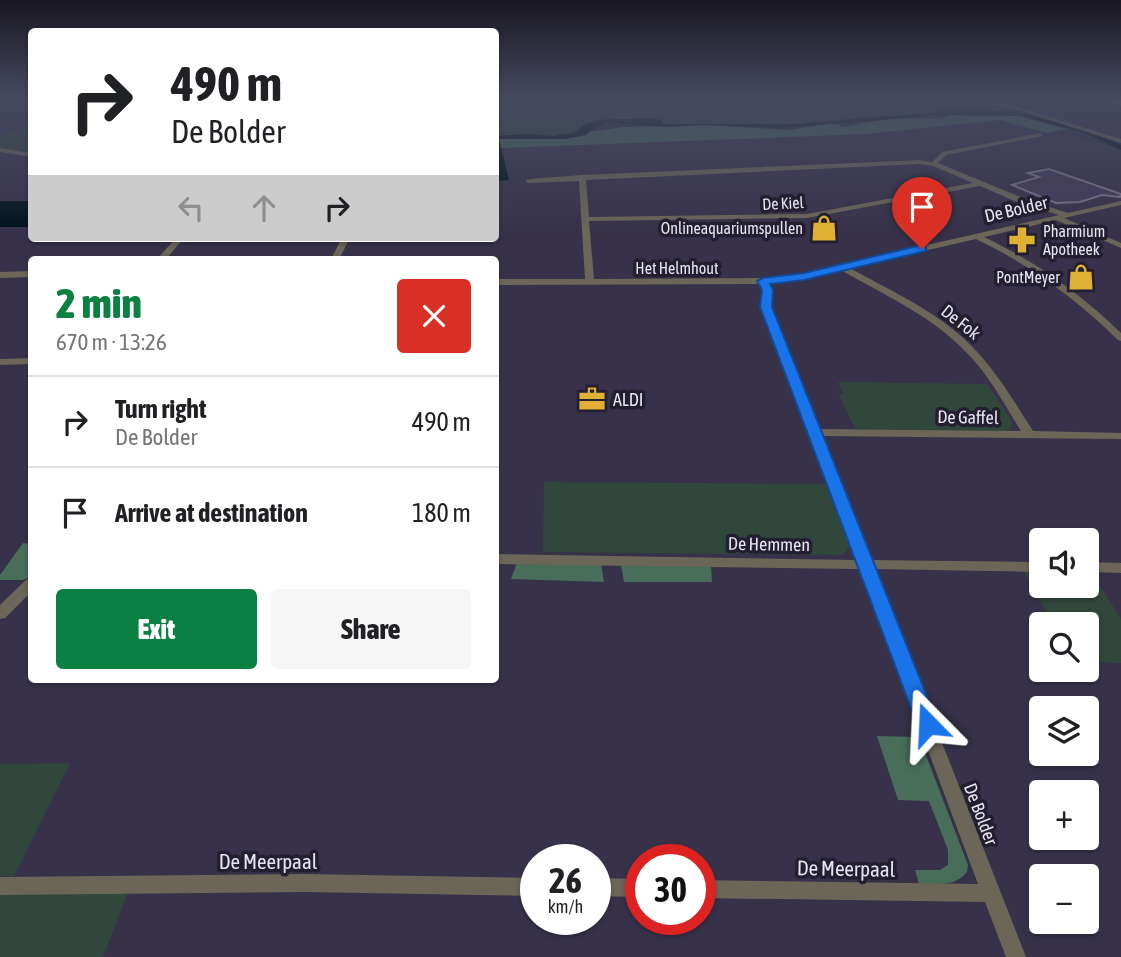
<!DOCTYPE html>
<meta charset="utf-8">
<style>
:root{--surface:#fff;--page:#f6f6f6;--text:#202124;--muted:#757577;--line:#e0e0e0;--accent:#0b8043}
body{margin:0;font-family:"Asap Condensed",sans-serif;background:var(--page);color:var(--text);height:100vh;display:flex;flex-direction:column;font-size:26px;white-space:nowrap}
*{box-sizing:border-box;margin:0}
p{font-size:23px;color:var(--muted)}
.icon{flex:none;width:38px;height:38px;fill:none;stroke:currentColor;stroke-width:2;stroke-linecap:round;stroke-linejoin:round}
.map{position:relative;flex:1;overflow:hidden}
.drawer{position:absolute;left:28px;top:256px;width:471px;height:427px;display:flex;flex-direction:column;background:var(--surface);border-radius:7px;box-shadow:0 2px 5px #0004}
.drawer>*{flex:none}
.banner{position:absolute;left:28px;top:28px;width:471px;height:214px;border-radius:7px;box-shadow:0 2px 5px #0004;background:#fff;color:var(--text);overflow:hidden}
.controls{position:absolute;left:1029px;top:528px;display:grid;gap:14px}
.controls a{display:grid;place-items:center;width:70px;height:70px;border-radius:7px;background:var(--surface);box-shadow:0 2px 5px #0004;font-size:35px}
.speed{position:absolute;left:520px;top:844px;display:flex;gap:14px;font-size:35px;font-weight:700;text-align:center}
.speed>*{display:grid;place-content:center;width:91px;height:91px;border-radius:50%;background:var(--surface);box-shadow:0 2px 5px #0004;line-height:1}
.speed small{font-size:18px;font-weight:400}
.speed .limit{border:10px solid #d22;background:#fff;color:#111}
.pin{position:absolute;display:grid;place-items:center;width:60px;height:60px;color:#fff;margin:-72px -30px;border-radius:50% 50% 50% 0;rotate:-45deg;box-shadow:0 0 7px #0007}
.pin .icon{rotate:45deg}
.me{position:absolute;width:77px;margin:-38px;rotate:339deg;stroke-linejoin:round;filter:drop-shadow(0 0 5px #0008)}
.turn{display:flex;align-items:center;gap:24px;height:147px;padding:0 28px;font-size:32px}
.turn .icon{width:91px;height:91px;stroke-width:2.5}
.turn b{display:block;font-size:49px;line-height:60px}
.lanes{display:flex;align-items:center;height:66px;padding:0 28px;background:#0003;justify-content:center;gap:35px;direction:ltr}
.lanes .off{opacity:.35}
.round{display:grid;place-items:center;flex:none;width:74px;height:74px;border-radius:7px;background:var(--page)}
.summary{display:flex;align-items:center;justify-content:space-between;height:119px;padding:0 28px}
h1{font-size:42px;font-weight:800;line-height:52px;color:var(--accent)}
.action{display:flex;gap:14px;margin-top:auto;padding:14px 28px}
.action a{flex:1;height:80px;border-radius:7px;background:var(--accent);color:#fff;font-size:28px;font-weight:800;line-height:80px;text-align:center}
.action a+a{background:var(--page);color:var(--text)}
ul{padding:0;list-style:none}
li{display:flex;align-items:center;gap:21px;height:91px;padding:0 28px;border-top:2px solid var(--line)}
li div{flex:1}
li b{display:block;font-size:26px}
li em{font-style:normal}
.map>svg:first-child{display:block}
</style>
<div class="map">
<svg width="1121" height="957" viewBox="0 0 1121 957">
<rect width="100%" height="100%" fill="#2d293b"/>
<g fill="#373249" fill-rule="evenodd">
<polygon points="1107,99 1121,105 1121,139 1030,110 1059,103"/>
<path d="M0,108l31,3 1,127h463v-91l65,-1 441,-28 120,31v808h-1121zM32,259h463v420h-463zM1041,541h46v45h-46zM1041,625h46v45h-46zM1041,709h46v45h-46zM1041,793h46v45h-46zM536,859h59v60h-59zM640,859h60v60h-60zM1041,877h46v45h-46z"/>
</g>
<g fill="#31473b">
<polygon points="495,99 935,99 946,103 922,115 871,116 796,124 664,124 638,119 610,119 585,124 574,133 553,136 495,136"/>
<polygon points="31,122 31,152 0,149 0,137"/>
<polygon points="838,382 987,384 1010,418 1012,426 1008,431 855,429 839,395 843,394"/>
<polygon points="544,482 827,484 850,546 843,555 543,552"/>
<polygon points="1023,570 1041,571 1041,586 1087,586 1087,571 1091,571 1121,619 1121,663 1087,662 1087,625 1053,625"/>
<polygon points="70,763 14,876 0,876 0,764"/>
<polygon points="128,892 103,957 0,957 0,893"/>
</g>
<g fill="#486e5a">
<polygon points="949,115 1019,116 1067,129 1047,133 1000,120 866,134 501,148 499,139 565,139 589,132 623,127 706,125 790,130 825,124 837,124 843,127 893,118 940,119"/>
<polygon points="23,543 31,544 31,576 23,580 0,580 0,575"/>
<polygon points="517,563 601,564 604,582 511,579"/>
<polygon points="621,565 711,566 712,582 624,582"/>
<path d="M877,736l42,1 49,128 -1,7c-12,15 -30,12 -48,12l-4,-14h25l8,-5v-15l-19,-49 -31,-1z"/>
</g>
<g fill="#01131c">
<polygon points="953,111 1017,111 1090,131 1121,145 1121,150 1083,132 1019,116 946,115 778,128 706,125 666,127 608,123 595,127 586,135 565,139 499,139 509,180 499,181 495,164 495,136 526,134 553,136 574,133 585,124 599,120 653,118 661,120 664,124 796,124"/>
<rect x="0" y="201" width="31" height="26"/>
</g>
<polygon fill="#423a59" stroke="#777387" stroke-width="2" points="1049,169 1121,194 1120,197 1102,195 1080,202 1056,203 1012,185 1039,177 1028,173"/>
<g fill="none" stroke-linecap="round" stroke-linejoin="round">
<g fill="#6b6657" fill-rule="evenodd">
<polygon points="967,99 976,99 1024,109 1121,139 1121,143 1021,111"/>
<path d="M1041,133l2,3 -97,19 -8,8 87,36 43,14 53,-12v4l-57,13 57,25v5l-65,-28 -72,17c52,25 96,56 137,96v8l-3,-1c-43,-42 -88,-75 -142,-101l-126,29c37,21 78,39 111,68 30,26 51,62 72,95l88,2v6l-300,-3 49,124 171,2v10l-167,-3 152,388h-20l-21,-55 -285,-4v-18l278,4 -118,-315 -365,-5v-10l361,6 -95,-253 3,-17 -4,-6 -265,1v-6h90l-6,-98 -50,2 -4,-2 4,-2 53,-4 338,-15 12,2 10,-10zM920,164l13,2 40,17 -166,31 -218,3 -3,-37zM980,186l39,17 40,12 -255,58 -41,5 -169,1 -5,-58 218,-3zM841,270c43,25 91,46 125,82 23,23 38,52 55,79l-203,-2 -47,-122 1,-17 -3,-7 35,-4z"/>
<polygon points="0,148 32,153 32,157 0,152"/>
<polygon points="176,238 184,238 166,259 157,259"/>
<polygon points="342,238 350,238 339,259 331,259"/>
<polygon points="32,271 32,277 0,278 0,272"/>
<polygon points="32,358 32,364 0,365 0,359"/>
<polygon points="1087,562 1121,563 1121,573 1087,572"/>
<polygon points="32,577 32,591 5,618 0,619 0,605 27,579"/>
<polygon points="304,874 536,878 536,896 304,892 0,895 0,877"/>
<polygon points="595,878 640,879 640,897 595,896"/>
</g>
<polygon fill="#a9a080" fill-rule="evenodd" points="1107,99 1121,100 1121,105 1108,101"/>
</g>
<linearGradient id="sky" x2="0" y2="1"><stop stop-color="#191720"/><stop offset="0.42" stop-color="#464960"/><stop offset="1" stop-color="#464960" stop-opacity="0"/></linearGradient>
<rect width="1121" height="233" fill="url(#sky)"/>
<polygon fill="#1a73e8" stroke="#114b97" stroke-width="2" points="922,245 926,246 926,251 804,280 770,284 773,290 772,307 938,724 935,730 928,733 920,730 917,724 760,307 762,290 757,281 763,278 804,273"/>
<defs>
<g id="shop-bare" transform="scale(2.1)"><path d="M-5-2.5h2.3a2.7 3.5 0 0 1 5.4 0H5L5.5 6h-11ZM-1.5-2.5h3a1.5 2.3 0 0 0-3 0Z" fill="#e0b034" stroke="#231f30" stroke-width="2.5" paint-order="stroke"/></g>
<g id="pharmacy-bare" transform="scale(2.1)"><path d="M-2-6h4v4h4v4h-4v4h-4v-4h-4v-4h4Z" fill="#e0b034" stroke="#231f30" stroke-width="2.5" paint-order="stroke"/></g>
<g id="office-bare" transform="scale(2.1)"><path d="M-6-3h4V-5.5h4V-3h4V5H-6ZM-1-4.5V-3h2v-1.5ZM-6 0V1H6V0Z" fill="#e0b034" stroke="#231f30" stroke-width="2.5" paint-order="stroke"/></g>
</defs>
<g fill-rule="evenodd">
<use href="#shop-bare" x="824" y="228"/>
<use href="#pharmacy-bare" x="1022" y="240"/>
<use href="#shop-bare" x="1081" y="277"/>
<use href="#office-bare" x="592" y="399"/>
</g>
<g text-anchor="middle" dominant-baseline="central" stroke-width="7" stroke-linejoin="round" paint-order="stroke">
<g font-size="16" fill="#e7e5f0" stroke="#231f30">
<text transform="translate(783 203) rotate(-3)">De Kiel</text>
<text x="677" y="268">Het Helmhout</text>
</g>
<g font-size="16" fill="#e7e5f0" stroke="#231f30" text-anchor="end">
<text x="803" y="228">Onlineaquariumspullen</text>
<text x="1043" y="231" text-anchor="start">Pharmium<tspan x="1043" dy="18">Apotheek</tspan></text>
<text x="1060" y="277">PontMeyer</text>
</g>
<g font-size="18" fill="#e7e5f0" stroke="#231f30">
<text transform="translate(1016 209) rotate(-13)">De Bolder</text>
<text transform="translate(961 322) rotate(38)">De Fok</text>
<text transform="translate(968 417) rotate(1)">De Gaffel</text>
<text transform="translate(769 544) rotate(1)">De Hemmen</text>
<text transform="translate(981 814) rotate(69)">De Bolder</text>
</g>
<g font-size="18" fill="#e7e5f0" stroke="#231f30" text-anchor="start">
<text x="613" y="399">ALDI</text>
</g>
<g font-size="21" fill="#e7e5f0" stroke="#231f30">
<text x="268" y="861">De Meerpaal</text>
<text transform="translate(846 868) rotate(1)">De Meerpaal</text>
</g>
</g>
</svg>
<div class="controls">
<a><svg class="icon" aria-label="sound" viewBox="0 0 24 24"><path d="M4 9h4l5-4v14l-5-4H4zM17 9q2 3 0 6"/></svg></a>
<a><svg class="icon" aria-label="search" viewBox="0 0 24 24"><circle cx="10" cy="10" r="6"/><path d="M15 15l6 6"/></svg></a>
<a><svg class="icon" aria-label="layers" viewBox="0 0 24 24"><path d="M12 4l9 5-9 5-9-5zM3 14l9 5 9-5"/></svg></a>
<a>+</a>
<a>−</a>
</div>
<div class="speed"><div>26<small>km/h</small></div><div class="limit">30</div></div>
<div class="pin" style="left:922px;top:249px;background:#d93025"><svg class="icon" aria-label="arrive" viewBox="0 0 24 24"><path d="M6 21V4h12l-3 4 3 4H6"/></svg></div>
<svg class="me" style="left:928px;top:724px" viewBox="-20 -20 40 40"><path d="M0-17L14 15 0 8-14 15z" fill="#1a73e8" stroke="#fff" stroke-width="4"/></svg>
<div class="banner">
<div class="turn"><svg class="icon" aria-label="right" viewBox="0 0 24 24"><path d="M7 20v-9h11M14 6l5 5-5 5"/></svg><div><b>490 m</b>De Bolder</div></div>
<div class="lanes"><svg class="icon off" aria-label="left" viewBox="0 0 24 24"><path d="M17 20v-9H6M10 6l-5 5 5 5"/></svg><svg class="icon off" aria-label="ahead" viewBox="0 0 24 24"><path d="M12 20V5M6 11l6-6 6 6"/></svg><svg class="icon" aria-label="right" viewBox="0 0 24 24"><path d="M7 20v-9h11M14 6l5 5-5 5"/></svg></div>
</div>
<section class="drawer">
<div class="summary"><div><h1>2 min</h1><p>670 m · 13:26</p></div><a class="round" style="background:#d93025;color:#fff"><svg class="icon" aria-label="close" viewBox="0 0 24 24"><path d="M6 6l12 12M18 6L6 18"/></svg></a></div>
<ul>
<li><svg class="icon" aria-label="right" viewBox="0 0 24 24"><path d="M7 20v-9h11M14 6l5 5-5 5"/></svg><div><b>Turn right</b><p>De Bolder</p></div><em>490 m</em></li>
<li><svg class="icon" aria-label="arrive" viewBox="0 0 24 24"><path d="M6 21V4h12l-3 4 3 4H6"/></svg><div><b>Arrive at destination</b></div><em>180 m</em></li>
</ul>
<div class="action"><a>Exit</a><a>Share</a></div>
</section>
</div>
